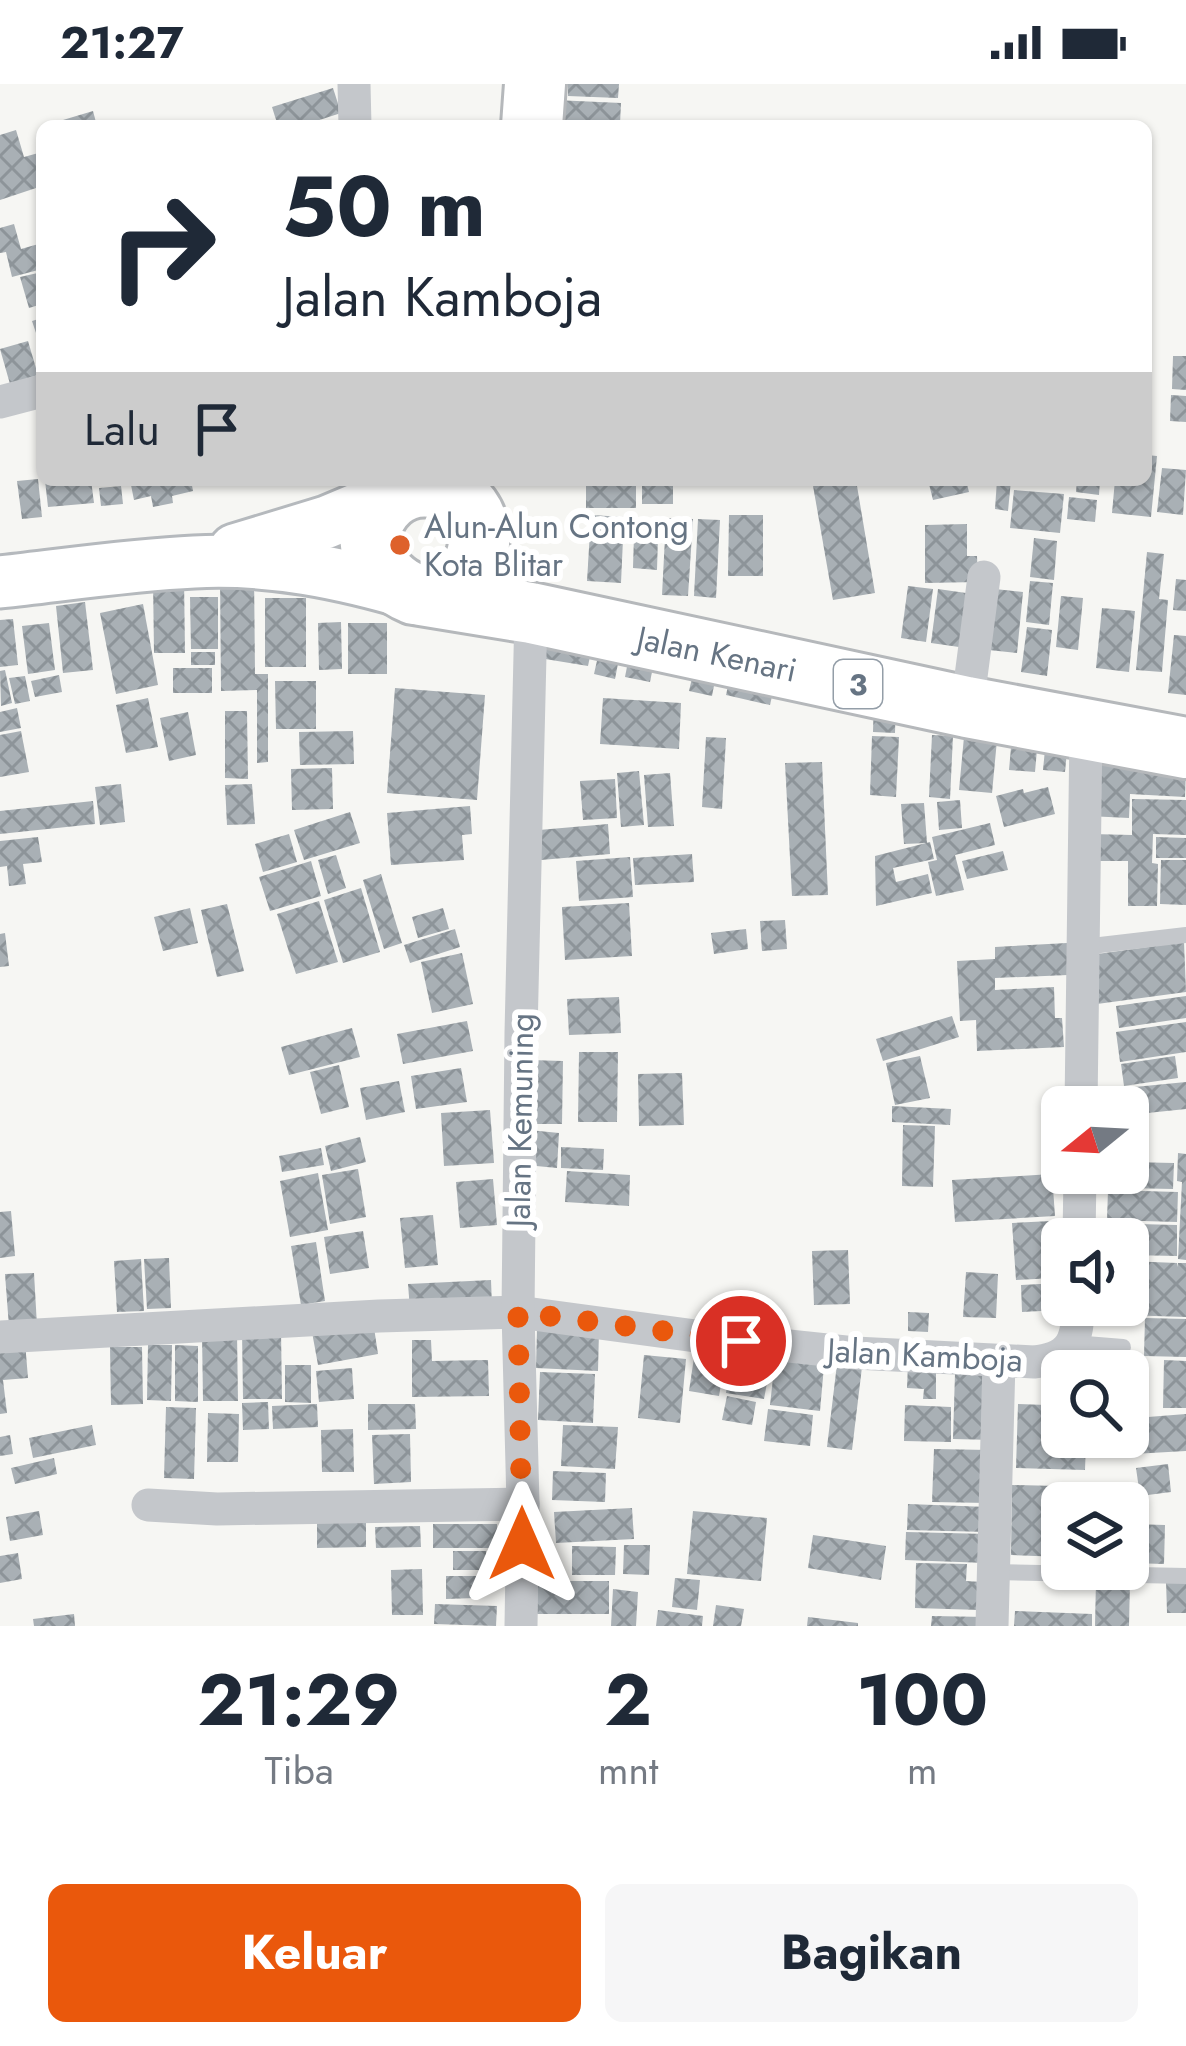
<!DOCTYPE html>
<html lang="id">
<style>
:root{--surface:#fff;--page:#f6f6f7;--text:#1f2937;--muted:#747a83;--accent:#ea580c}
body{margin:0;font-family:Jost,sans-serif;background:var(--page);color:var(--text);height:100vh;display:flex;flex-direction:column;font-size:45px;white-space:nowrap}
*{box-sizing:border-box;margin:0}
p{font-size:39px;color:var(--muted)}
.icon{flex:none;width:66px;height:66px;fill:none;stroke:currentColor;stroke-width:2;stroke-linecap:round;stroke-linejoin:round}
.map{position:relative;height:1542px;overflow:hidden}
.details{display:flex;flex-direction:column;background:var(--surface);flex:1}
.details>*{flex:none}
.banner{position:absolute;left:36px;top:36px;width:1116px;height:366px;border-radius:18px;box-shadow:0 3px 9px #0004;background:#fff;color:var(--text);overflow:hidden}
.needle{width:78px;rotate:252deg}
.controls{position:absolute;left:1041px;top:1002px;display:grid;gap:24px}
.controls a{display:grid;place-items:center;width:108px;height:108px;border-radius:18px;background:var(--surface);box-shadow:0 3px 9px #0004;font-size:60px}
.pin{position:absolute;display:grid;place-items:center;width:102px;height:102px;color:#fff;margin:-51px;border:6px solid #fff;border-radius:50%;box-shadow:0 3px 12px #0007}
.me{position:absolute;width:132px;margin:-66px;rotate:0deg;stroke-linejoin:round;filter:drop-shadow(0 0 9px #0008)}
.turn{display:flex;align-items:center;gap:42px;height:252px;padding:0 48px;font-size:54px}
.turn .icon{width:156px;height:156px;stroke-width:2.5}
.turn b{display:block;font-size:84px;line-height:102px}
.then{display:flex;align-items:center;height:114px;padding:0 48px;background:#0003;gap:24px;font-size:45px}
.eta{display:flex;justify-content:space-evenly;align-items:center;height:204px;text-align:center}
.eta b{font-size:72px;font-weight:700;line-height:84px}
.primary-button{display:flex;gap:24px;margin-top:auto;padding:24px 48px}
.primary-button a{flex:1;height:138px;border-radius:18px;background:var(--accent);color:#fff;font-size:48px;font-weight:700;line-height:138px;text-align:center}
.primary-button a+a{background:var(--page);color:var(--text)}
.status{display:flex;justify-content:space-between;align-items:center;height:84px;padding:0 60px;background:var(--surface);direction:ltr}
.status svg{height:33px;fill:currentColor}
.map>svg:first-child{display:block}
</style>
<div class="status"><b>21:27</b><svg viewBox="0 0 49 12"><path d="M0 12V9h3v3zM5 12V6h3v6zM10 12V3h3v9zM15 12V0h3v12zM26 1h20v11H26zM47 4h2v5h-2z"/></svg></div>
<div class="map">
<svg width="1186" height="1542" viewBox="0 0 1186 1542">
<defs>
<pattern id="building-cross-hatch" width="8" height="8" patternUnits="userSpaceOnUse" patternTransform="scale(3)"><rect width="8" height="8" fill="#a9b0b5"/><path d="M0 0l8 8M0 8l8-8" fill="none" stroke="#8d9499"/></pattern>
</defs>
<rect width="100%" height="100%" fill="#f6f6f3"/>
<g fill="url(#building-cross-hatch)">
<polygon points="568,0 619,0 618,14 568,12"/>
<polygon points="333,4 341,29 301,42 278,42 272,23"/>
<polygon points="555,16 621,19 620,40 554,37"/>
<polygon points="93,27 97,42 65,42 63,36"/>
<polygon points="16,46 24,73 42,68 42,121 36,104 0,116 0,51"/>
<polygon points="14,140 21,165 42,159 42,185 12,193 6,168 0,169 0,144"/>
<polygon points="42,188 42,220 29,224 20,193"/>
<polygon points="42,234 42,264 41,264 32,237"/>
<polygon points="28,257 38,291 10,300 0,265"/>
<polygon points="1173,272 1186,272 1186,306 1172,305"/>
<polygon points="1171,311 1186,312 1186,338 1170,337"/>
<polygon points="1146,371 1157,372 1151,433 1112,429 1115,396 1146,396"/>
<polygon points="1162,384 1186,386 1183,431 1157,428"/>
<polygon points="38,395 42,433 22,435 17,397"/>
<polygon points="45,396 91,396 94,419 48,423"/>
<polygon points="130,396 191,396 193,407 172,412 173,419 153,423 151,412 134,416"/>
<rect x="586" y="396" width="50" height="28"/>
<rect x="642" y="396" width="31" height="24"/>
<polygon points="812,396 856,396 875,509 833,516"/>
<polygon points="928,396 966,396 969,408 933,416"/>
<polygon points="997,396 1011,396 1008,427 995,425"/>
<polygon points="1077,396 1100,396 1099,411 1076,408"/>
<polygon points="121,402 123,420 101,422 99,404"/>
<polygon points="1014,406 1064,410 1060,449 1010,444"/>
<polygon points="1069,413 1097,416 1095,438 1067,435"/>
<polygon points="591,431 624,433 621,499 587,497"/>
<polygon points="729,431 763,431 763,492 728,492"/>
<polygon points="666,434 693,435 688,512 662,511"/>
<polygon points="698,435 720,436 716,514 694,512"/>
<polygon points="967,440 967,472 977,472 978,498 925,499 925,441"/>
<polygon points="634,451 658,452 657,486 633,484"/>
<polygon points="1034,454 1057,457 1054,496 1030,493"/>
<polygon points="1147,468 1164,470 1159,515 1168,516 1162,588 1136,586"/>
<polygon points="220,488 254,488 255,590 268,590 268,678 257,679 257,606 221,607"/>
<polygon points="153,494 184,494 185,569 154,569"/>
<polygon points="1176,495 1186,496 1186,527 1173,526"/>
<polygon points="1030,497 1053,499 1049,541 1026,538"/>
<polygon points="908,502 933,505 926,558 901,554"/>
<polygon points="938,505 973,510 966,564 931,559"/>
<polygon points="995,505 1023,508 1017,569 989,566"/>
<polygon points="1061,512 1083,514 1078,566 1056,563"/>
<polygon points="190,513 218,513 218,565 191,565"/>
<rect x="265" y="514" width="41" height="69"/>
<polygon points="85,518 93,586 63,589 56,522"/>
<polygon points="143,520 158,601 116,610 100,529"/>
<polygon points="1102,524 1135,527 1129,588 1096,584"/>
<polygon points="13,535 18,581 0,583 0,536"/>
<polygon points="341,538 342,585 319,586 318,539"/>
<polygon points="49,539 55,586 28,590 22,542"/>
<rect x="348" y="539" width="39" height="51"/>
<polygon points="540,539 593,558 588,582 533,573"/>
<polygon points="1027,543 1052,546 1047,592 1021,588"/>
<polygon points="603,550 623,554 615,595 594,590"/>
<polygon points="1174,551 1186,552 1186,611 1168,609"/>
<polygon points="632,557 657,563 650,598 625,593"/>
<rect x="191" y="568" width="24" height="13"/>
<polygon points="733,580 777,590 770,621 726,611"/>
<polygon points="695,581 717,586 712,612 689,607"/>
<rect x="173" y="584" width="39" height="25"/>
<polygon points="5,586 12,619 1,622 0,587"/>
<polygon points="59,591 62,608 35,613 31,597"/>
<polygon points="25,592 30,617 15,620 9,594"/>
<polygon points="275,597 316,597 316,645 276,645"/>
<polygon points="395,604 485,611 477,716 387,709"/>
<polygon points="874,611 896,612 895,649 873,648"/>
<polygon points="148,614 158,663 126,669 116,621"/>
<polygon points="603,614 681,619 679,665 600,660"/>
<polygon points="17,624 21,644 0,648 0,628"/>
<polygon points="225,627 247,627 248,695 225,694"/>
<polygon points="188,628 196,671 169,677 160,634"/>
<polygon points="1013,641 1039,643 1035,688 1009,686"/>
<polygon points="965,642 998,645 992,709 959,706"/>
<polygon points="1047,645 1069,647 1065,688 1043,686"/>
<polygon points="21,647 29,688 0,693 0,651"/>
<polygon points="353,647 354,680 300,681 299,648"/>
<polygon points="932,651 953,652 950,715 929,713"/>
<polygon points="872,652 899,653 896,713 870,711"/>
<polygon points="706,653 726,654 722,725 702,723"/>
<polygon points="822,678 828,811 792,812 785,679"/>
<polygon points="1091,678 1186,683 1185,713 1130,710 1129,734 1088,732"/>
<polygon points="332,684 333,725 292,726 291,685"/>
<polygon points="639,687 644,741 621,743 617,689"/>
<polygon points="670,689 674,742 648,743 644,691"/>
<polygon points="615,695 617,734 583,736 580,697"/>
<polygon points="121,700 125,738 100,741 95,703"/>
<polygon points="252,700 255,740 227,741 225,701"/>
<polygon points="1048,703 1055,730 1004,743 996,712 1023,705 1024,709"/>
<polygon points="1132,715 1186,716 1186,751 1153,750 1152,779 1158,780 1157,822 1128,822 1128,777 1091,777 1091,750 1132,751"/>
<polygon points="960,716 962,744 939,746 937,718"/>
<polygon points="93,717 95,740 0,750 0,727"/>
<polygon points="924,719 927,759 904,760 901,720"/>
<polygon points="470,722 472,750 462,751 464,776 391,781 387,729"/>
<polygon points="350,728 360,759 304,776 294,746"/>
<polygon points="990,739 995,761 955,771 964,806 936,812 928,778 937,776 932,753"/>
<polygon points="608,740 610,770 541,776 539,746"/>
<polygon points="289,750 297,778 263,788 255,760"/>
<polygon points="38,753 42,778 23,780 26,800 9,802 7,782 0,783 0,757"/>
<polygon points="1156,753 1186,754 1186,774 1156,774"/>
<polygon points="930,758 934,775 893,784 896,798 928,790 932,809 876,822 875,772"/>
<polygon points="1003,767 1008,786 967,795 962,777"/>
<polygon points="692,770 694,798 635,801 633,774"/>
<polygon points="336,771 346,804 328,810 318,776"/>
<polygon points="630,773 633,813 579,817 576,777"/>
<polygon points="1161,776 1186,776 1186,821 1160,820"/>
<polygon points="311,777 321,812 270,827 259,793"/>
<polygon points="381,790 402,859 384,865 363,796"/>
<polygon points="361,804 380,868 343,879 324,816"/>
<polygon points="319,817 338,878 296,890 277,830"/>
<polygon points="629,819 632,872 565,876 562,823"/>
<polygon points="227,820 244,887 217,893 201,826"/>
<polygon points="190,824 198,859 163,867 154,833"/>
<polygon points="443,824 449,845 418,854 412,833"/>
<polygon points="785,836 787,865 762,867 760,837"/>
<polygon points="455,845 460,863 410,879 404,861"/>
<polygon points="746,845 748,865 714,870 711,849"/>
<polygon points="5,849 9,882 0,883 0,850"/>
<polygon points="1184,858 1186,908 1097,920 1090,871"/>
<polygon points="1067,859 1068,891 995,894 995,906 1054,903 1055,934 1062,934 1064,963 977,967 976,936 960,937 957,877 995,875 995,863"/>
<polygon points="462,869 473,920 432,929 421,878"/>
<polygon points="1186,912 1186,934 1119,944 1116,922"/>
<polygon points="619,913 621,949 569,951 567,915"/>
<polygon points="952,932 959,953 883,977 876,955"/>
<polygon points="467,937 473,967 403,980 397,950"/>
<polygon points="1186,938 1186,968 1120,978 1116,948"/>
<polygon points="352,944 360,973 289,991 281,963"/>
<polygon points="579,968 618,968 617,1038 578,1038"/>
<polygon points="920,972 930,1014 895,1021 886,979"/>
<polygon points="1175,972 1178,994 1124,1002 1121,980"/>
<polygon points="530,976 563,977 562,1040 529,1040"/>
<polygon points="339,981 349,1023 321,1030 310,988"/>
<polygon points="461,984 467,1018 416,1025 411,992"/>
<polygon points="682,989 684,1041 639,1042 638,990"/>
<polygon points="399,997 405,1028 366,1036 360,1004"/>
<polygon points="1186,998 1186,1025 1128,1031 1124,1004"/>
<polygon points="892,1022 951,1025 950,1041 892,1038"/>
<polygon points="490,1026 494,1079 444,1082 441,1029"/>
<polygon points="903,1041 935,1042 933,1103 902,1102"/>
<polygon points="529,1046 559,1049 557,1084 526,1081"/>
<polygon points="360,1053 366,1078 331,1087 325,1062"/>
<polygon points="561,1063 604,1065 603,1086 561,1084"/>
<polygon points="321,1064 324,1081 282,1088 279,1072"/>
<polygon points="1178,1069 1186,1070 1186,1176 1178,1175 1182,1098 1177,1097"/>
<polygon points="1128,1078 1174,1079 1173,1105 1125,1104"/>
<polygon points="358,1085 366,1133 330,1140 322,1091"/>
<polygon points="567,1087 630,1091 629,1122 565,1118"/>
<polygon points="318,1089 328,1146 290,1153 280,1097"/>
<polygon points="1052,1090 1055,1132 955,1138 952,1096"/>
<polygon points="493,1095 497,1141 460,1144 456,1098"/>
<polygon points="1108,1106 1178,1108 1177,1138 1107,1136"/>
<polygon points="11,1127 15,1172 0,1174 0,1128"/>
<polygon points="433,1131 438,1181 405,1184 400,1134"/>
<polygon points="1051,1137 1055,1194 1016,1196 1012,1139"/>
<polygon points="1098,1139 1177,1141 1177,1172 1128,1171 1128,1155 1097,1155"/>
<polygon points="363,1147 369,1184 330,1190 324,1153"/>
<polygon points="316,1158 325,1217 301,1221 291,1162"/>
<polygon points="848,1166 850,1220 814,1221 812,1167"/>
<polygon points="169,1174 171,1224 147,1225 144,1175"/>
<polygon points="141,1175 144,1227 117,1228 114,1177"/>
<polygon points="1128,1177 1177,1179 1178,1183 1178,1179 1186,1179 1186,1233 1123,1231 1124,1221 1128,1221"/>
<polygon points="966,1188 998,1190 996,1234 963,1233"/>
<polygon points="34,1189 37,1242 9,1243 5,1190"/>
<polygon points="491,1196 492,1222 410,1226 408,1200"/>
<polygon points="1059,1199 1060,1226 1022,1228 1021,1201"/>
<polygon points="908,1228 929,1229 928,1248 908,1247"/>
<polygon points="1145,1234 1186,1235 1186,1273 1144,1272"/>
<polygon points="373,1237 378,1270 318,1281 312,1248"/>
<polygon points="537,1244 599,1247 598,1287 536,1284"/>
<polygon points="242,1246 281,1246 282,1315 243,1315"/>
<polygon points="202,1249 237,1249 238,1317 203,1317"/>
<polygon points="412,1256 431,1256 432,1277 488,1276 489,1312 412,1313"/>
<polygon points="25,1258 28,1294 3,1296 7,1329 0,1330 0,1260"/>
<polygon points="148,1261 172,1261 171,1317 147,1316"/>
<polygon points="175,1261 198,1262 198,1318 175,1317"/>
<polygon points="110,1263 142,1263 143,1320 111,1321"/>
<polygon points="695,1267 726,1271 719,1312 689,1307"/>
<polygon points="644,1271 686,1275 680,1339 638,1334"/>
<polygon points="775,1276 824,1282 820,1327 770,1321"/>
<polygon points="1067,1276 1100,1282 1099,1287 1064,1287"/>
<polygon points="1164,1276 1186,1277 1186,1324 1163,1324"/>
<polygon points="731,1277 770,1283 764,1315 726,1309"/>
<polygon points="908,1279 936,1280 936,1315 923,1315 924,1305 907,1304"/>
<polygon points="837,1280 862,1283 852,1366 827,1363"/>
<polygon points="285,1281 311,1281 311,1319 285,1318"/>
<polygon points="352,1284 354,1315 319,1318 316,1287"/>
<polygon points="540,1288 595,1290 593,1339 538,1336"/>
<polygon points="955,1289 995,1290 993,1356 953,1355"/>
<polygon points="1146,1301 1148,1333 1186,1330 1186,1367 1115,1371 1114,1353 1128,1353 1128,1303"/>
<polygon points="727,1312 756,1318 752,1341 722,1336"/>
<polygon points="268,1318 269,1345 243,1346 242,1319"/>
<polygon points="317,1320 318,1343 273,1345 272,1322"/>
<polygon points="368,1320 415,1320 416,1345 368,1346"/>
<polygon points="1018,1320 1047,1321 1046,1356 1086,1357 1085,1386 1016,1384"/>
<polygon points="905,1321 951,1323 951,1358 904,1357"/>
<polygon points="166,1323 196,1324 194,1395 164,1394"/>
<polygon points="768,1325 813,1331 810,1362 764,1357"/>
<polygon points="208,1329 239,1330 238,1378 207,1378"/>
<polygon points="92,1341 96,1361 33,1374 29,1354"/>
<polygon points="563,1341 618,1343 615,1385 561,1382"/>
<polygon points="353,1345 354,1388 322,1388 321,1346"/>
<polygon points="410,1350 411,1398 374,1400 372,1351"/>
<polygon points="10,1351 13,1370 0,1372 0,1353"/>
<polygon points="934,1365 989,1366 988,1419 932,1418"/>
<polygon points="54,1374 57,1390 15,1400 11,1384"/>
<polygon points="1168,1380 1171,1408 1140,1412 1136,1384"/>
<polygon points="553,1387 606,1389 605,1418 552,1416"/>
<polygon points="1012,1401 1100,1403 1100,1419 1062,1419 1062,1473 1011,1471"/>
<polygon points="908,1420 988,1423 988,1448 907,1446"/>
<polygon points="632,1424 634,1455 556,1459 554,1428"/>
<polygon points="39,1427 43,1451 10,1457 6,1433"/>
<polygon points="693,1427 767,1434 761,1497 687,1490"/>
<polygon points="317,1433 366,1433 366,1463 317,1464"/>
<rect x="433" y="1440" width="64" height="24"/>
<polygon points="1132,1440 1165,1441 1164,1480 1131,1479"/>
<polygon points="420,1442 421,1463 376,1464 375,1443"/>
<polygon points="906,1448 987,1450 986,1479 905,1476"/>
<polygon points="813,1451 886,1462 881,1496 808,1484"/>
<polygon points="624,1461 650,1461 649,1491 623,1490"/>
<polygon points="572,1462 616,1463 615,1491 572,1491"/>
<rect x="453" y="1467" width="33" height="19"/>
<polygon points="18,1469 22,1495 0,1499 0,1472"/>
<polygon points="916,1479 967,1480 966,1497 982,1498 981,1526 915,1524"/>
<polygon points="422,1485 423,1531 392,1531 391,1486"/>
<polygon points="446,1492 476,1492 476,1514 446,1515"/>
<polygon points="675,1494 700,1496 697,1526 672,1523"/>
<polygon points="1096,1496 1130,1497 1129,1542 1095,1542"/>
<rect x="536" y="1497" width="73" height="33"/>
<polygon points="1166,1497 1186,1497 1186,1529 1167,1529"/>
<polygon points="613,1505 638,1508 636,1542 611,1542"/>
<polygon points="435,1520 497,1522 496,1542 434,1540"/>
<polygon points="716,1521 744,1525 741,1542 713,1542"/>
<polygon points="658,1526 703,1532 702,1542 656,1542"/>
<polygon points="1015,1527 1092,1530 1092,1542 1014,1542"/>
<polygon points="74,1530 75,1542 34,1542 33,1535"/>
<polygon points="932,1532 987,1533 987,1542 931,1542"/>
<polygon points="808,1533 858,1539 858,1542 807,1542"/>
</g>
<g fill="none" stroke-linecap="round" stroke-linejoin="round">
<g stroke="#b5b9bd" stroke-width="57">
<g id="primary">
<polyline points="235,466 327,438 408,404"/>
<path d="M0,498c64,-7 129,-17 194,-20 76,-4 148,11 219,32"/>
</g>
</g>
<g stroke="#b5b8bb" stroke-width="66">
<g id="highway">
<polyline points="532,42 535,0"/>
<path d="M414,510c81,5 86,-99 18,-107 -16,-2 -31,2 -43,13 -36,33 -15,78 25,94l117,19 436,94 219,41"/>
</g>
</g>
<g stroke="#c4c7cb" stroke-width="16">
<polyline points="1083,863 1186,851"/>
<polyline points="1073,1259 1123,1263"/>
<polyline points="993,1488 1186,1492"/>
</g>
<g stroke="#c4c7cb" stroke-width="33">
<polyline points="354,0 355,42"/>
<polyline points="0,318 42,307"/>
<polyline points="967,623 984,493"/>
<polyline points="1081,1023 1086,645"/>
<polyline points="1079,1155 1080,1089"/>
<path d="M0,1253l379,-21 139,-4 185,25 152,16 179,9c38,-4 44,-22 44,-57"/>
<polyline points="148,1421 217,1425 523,1420"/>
<polyline points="521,1542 523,1420 518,1228 521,949 531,529"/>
<polyline points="992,1542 999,1277"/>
</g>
<use href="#primary" stroke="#fff" stroke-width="51"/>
<use href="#highway" stroke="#fff" stroke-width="60"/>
</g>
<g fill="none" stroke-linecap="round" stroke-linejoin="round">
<polyline stroke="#ea580c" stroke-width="21" stroke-dasharray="0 37.8" points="522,1460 518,1228 741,1257"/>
</g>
<circle fill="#de612b" stroke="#fff" stroke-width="4.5" cx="400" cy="461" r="12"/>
<g text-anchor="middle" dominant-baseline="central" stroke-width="12" stroke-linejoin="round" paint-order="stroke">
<rect fill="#fff" stroke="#949ea8" stroke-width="3" x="834" y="576" width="48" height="48" rx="9"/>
<g font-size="30" font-weight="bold" fill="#667483">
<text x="858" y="600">3</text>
</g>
<g font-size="33" fill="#667483" stroke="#fff" text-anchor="start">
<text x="424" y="442">Alun-Alun Contong<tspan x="424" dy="38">Kota Blitar</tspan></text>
</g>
<g font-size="33" fill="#667483" stroke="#fff">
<text transform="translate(717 570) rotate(12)">Jalan Kenari</text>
<text transform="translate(520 1036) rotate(-89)">Jalan Kemuning</text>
<text transform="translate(925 1271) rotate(3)">Jalan Kamboja</text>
</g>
</g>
</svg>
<div class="controls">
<a><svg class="needle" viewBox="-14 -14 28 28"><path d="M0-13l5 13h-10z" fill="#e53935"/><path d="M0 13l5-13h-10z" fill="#747a83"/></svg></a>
<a><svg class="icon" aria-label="sound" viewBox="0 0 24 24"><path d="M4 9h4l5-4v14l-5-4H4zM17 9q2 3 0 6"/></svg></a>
<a><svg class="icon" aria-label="search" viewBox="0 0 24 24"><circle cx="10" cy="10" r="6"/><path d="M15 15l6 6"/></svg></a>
<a><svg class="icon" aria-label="layers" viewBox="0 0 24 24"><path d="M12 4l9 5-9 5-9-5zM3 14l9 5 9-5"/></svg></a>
</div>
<div class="pin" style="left:741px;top:1257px;background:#d93025"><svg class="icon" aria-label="arrive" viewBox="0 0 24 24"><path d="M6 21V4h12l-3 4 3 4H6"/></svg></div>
<svg class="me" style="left:522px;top:1460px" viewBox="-20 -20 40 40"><path d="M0-17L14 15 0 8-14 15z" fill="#ea580c" stroke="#fff" stroke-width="4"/></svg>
<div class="banner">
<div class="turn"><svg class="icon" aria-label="right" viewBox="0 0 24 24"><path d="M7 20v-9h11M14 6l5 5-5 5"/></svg><div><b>50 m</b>Jalan Kamboja</div></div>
<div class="then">Lalu<svg class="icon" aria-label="arrive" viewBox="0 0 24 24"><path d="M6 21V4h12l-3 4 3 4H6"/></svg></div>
</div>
</div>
<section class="details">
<div class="eta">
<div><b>21:29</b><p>Tiba</p></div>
<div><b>2</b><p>mnt</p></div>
<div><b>100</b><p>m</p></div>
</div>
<div class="primary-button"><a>Keluar</a><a>Bagikan</a></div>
</section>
